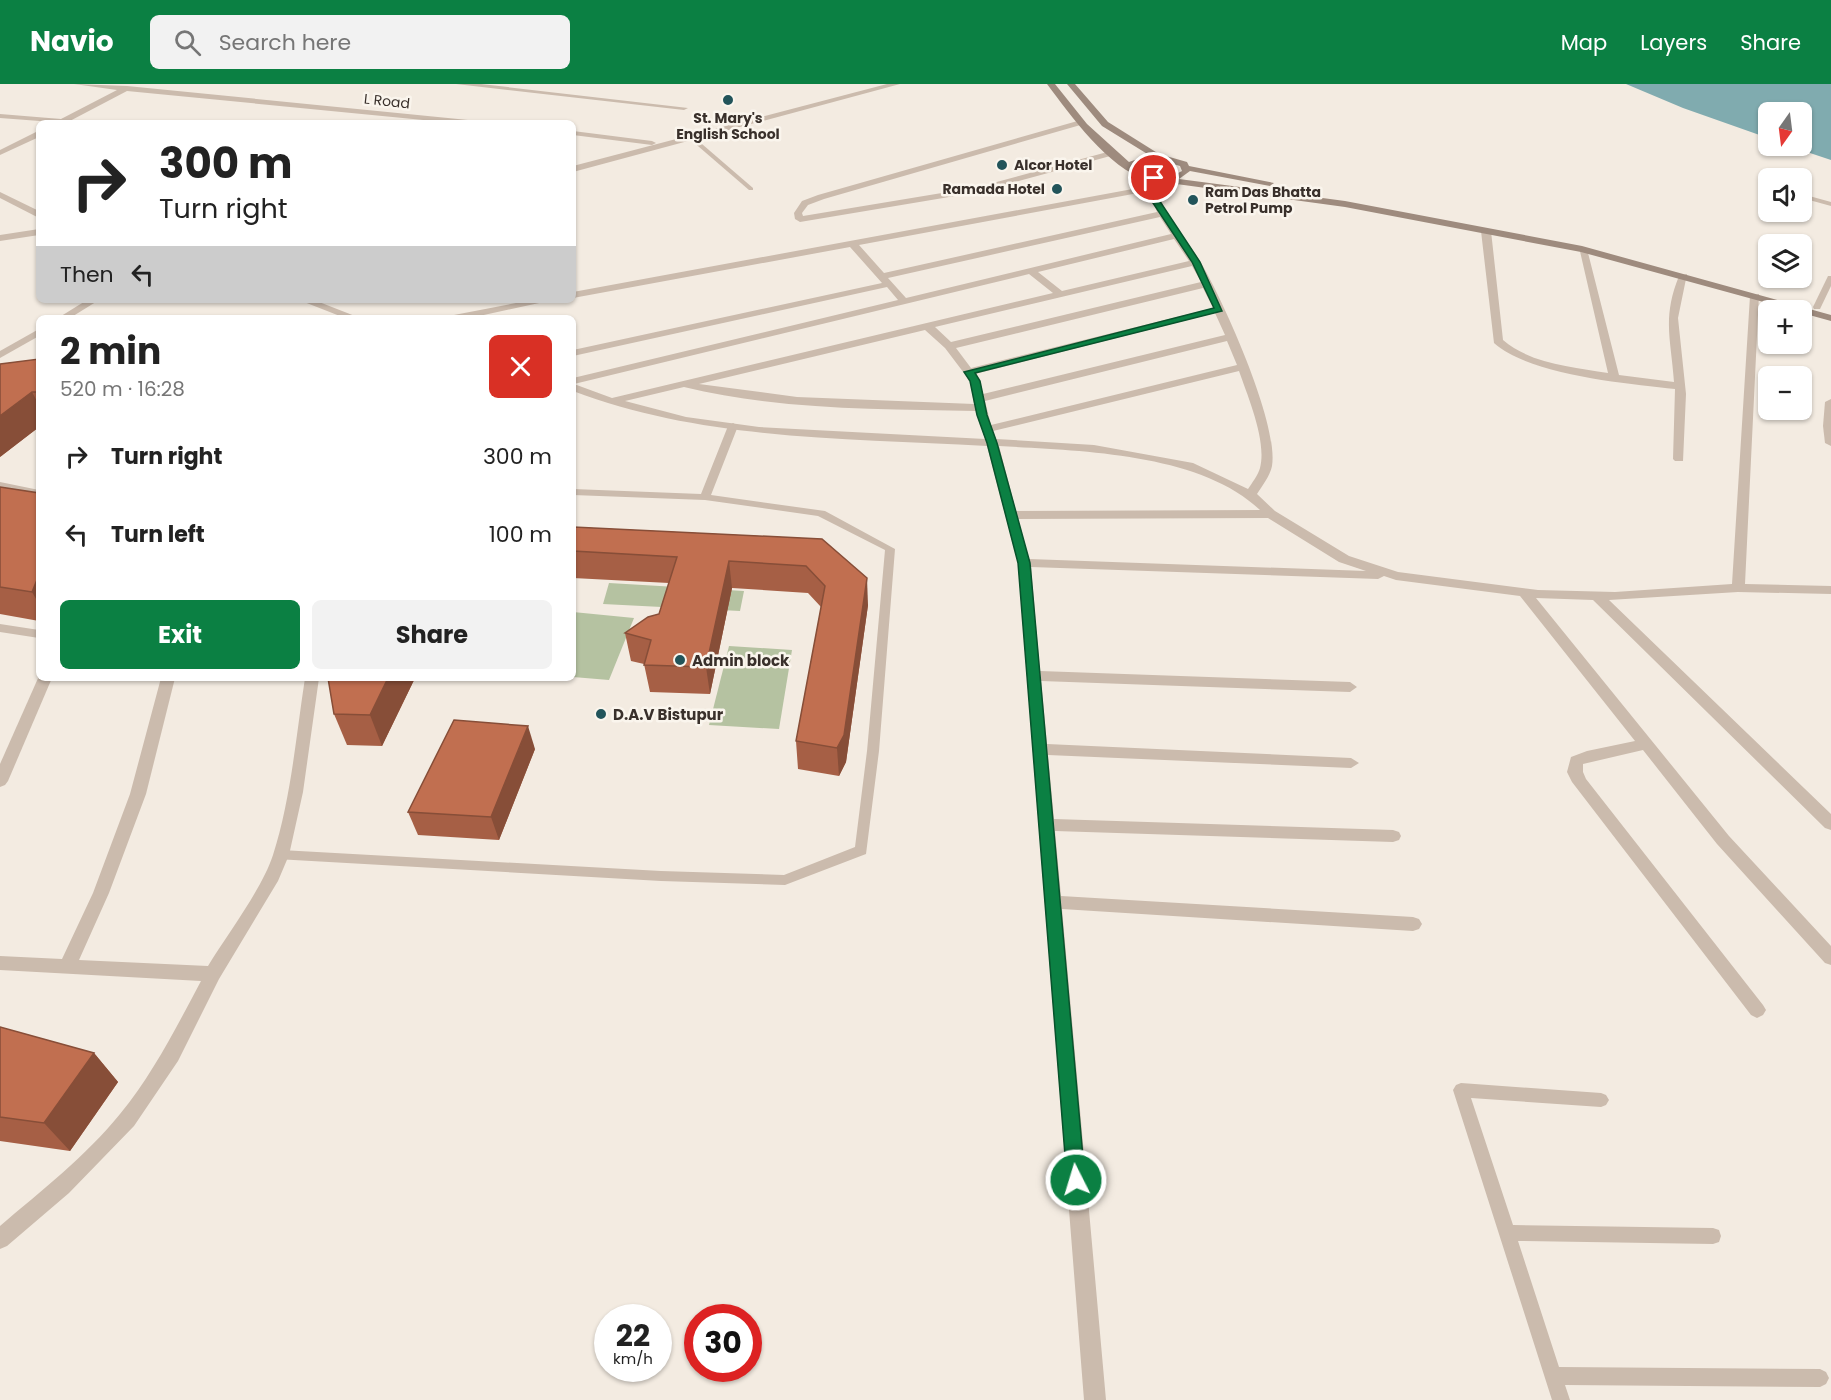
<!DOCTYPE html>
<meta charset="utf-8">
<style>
:root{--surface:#fff;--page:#f2f2f2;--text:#222;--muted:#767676;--accent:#0b8043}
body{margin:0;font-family:Poppins,sans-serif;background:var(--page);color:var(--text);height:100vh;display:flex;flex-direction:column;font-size:22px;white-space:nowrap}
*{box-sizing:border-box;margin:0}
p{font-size:20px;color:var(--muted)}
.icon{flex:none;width:33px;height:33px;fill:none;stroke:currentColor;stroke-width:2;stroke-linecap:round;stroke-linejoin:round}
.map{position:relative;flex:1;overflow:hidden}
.sheet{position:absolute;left:36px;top:231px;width:540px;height:366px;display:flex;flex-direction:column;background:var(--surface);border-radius:9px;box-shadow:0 2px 4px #0004}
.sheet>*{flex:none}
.guide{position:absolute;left:36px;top:36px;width:540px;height:183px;border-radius:9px;box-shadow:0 2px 4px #0004;background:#fff;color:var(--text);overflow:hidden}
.needle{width:39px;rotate:194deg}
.fabs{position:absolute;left:1758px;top:18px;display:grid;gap:12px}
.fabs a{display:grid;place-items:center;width:54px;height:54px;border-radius:9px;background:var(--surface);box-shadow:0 2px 4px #0004;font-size:30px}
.speed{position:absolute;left:594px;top:1220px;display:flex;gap:12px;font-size:30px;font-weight:700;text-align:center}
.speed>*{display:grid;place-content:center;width:78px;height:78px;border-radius:50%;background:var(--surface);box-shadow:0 2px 4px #0004;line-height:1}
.speed small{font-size:15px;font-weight:400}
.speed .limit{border:9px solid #d22;background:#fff;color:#111}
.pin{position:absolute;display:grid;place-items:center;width:51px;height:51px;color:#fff;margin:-26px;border:3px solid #fff;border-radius:50%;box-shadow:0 2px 6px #0007}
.me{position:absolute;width:66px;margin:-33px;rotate:355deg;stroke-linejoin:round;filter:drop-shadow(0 0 4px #0008)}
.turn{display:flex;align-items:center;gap:21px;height:126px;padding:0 24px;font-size:27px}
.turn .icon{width:78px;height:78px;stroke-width:2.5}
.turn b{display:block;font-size:42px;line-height:51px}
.then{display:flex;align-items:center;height:57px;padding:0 24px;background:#0003;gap:12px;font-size:22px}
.round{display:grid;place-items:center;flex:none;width:63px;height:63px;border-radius:9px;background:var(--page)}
.head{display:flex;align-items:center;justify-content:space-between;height:102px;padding:0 24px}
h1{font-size:36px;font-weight:700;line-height:45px}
.cta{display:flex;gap:12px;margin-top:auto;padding:12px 24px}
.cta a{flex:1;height:69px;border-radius:9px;background:var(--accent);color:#fff;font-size:24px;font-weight:700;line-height:69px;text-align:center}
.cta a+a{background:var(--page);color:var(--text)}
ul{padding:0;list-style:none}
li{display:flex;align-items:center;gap:18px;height:78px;padding:0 24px}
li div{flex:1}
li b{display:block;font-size:22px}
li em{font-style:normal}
header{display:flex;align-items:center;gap:36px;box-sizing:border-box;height:84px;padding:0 30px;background:var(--accent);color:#fff}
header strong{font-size:28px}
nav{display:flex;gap:33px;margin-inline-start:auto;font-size:21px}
.search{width:420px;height:54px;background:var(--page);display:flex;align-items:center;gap:15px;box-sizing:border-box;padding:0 21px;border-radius:9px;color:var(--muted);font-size:22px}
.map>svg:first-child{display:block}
</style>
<header>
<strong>Navio</strong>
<div class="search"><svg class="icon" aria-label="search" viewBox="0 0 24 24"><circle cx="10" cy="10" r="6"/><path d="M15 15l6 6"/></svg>Search here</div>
<nav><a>Map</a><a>Layers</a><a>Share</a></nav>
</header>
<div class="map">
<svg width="1831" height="1316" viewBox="0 0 1831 1316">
<rect width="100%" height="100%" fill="#f3ebe1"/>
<g fill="#b5c2a1">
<polygon points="609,499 744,507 740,527 603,520"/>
<polygon points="573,528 634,534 609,596 573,593"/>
<polygon points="729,562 792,566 779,645 709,641"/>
</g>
<polygon fill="#80abaf" points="1626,0 1831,0 1831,76 1789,62 1802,62 1802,28 1768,28 1768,54 1683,24"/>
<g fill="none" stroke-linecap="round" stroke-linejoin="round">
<g fill="#cbbbad" fill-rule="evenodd">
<polygon points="691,54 695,54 753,104 753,106 749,106 691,56"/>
<polygon points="1802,110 1831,118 1831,122 1802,114"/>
<polygon points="1828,192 1831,192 1831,202 1820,225 1814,225 1813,223"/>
<polygon points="733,339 738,342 711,411 825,427 895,465 879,667 866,770 785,801 661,797 276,775 274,771 276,767 281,766 661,787 784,791 855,763 867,667 885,466 818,432 705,416 573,411 573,405 701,410 728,342"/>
<polygon points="1461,999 1601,1009 1606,1011 1609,1016 1606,1021 1601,1023 1471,1014 1513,1141 1713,1144 1719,1146 1721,1152 1719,1158 1713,1160 1518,1157 1559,1283 1820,1285 1826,1288 1829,1294 1826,1300 1820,1303 1565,1301 1570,1316 1552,1316 1453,1006 1456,1001"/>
</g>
<g fill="#cbbbad" fill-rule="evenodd">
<polygon points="74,0 127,2 478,37 482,39 454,39 127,7 66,39 0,34 0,30 61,35 117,6"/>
<polygon points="456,0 481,0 688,24 684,26"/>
<polygon points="887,0 900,0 573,88 573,82"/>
<polygon points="1081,36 1085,38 1084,40 824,115 808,121 802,129 803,132 978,103 1111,67 1115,69 1114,71 979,108 800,138 795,135 794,129 802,117 818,111"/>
<polygon points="573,47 652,57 656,59 652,61 573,51"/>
<polygon points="36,48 39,48 39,53 0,71 0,66"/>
<path d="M1150,92l7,2c1,35 26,55 43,83 22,37 79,162 72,205 -2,10 -10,20 -15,28l18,17 74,45 49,16 140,18 77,2 117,-8 18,-288 9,-2 -14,290 86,2v8l-93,-2 -129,8 222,214v16l-6,-2 -232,-228 -57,-2 193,238 102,110v19l-6,-2 -108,-119 -74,-94 -60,14v8l3,7 177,226 3,5 -3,5 -6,3 -6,-3 -179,-233 -5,-10 4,-15 16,-6 48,-10 -115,-145 -124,-16 -12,-4 -6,3 -347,-12 9,104 310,11 7,5 -7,5 -309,-11 6,63 304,14 8,5 -8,5 -303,-13 6,64 339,11 6,2 2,4 -2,4 -6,2 -338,-11 6,65 352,21 6,2 3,5 -3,5 -6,2 -351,-22 44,491h-22l-66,-837 -31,-117c-139,-8 -282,-5 -414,-55v-13l325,-78 -11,-13 -314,69v-6l309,-67 -32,-36 -277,51v-6l576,-106zM1149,107l8,21 -273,61 -25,-28zM1160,133l11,17 -265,64 -18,-20zM1174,155l15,22 -127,30 -24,-19zM1192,182l9,16 -250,60 -16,-15zM1029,190l24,19 -441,105 -38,-14zM1203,204l10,20 -242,60 -15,-20zM1215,229l10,22 -242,59 -3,-13 -5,-7zM925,246l20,18 25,33 4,23 -177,-7 -98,-13zM1227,257l10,24 -246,60 -6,-24zM1239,287c9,26 28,70 21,97 -2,7 -8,15 -12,21l-55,-26 -99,-18 -98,-6 -3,-8zM684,303c95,23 195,22 292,24l9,28 -226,-12 -73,-10 -61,-16zM999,362c79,5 200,6 261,64l-244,1zM1268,434l71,44 27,9 -337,-12 -11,-40z"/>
<polygon points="0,108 39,127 39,134 0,114"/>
<path d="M1486,144l5,3 12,109c28,24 70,27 105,33l-29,-126 8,2 32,126 55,7c-3,-43 -12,-64 5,-106l8,-2 -9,44 8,76 -3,67h-8l-2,-2 2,-70c-50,-6 -143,-13 -181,-46l-13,-112z"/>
<polygon points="39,145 39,151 0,157 0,151"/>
<polygon points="87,216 99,216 70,234 58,234"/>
<polygon points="299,216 314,216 360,234 345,234"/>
<polygon points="532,216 553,216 470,234 449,234 454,231"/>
<polygon points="39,245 39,252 0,274 0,267"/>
<polygon points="1831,315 1831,362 1825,359 1823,342 1825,318"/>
<polygon points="0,398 39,406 39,414 0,406"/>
<polygon points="0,540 39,546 39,554 0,548"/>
<polygon points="39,592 52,594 8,697 5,701 0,703 0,680"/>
<path d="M161,594h14l-29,116 -37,99 -30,67 129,6c19,-31 54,-77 65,-111 18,-56 23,-119 32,-177h14l-16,114 -14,63 -11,26 -59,98 -41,82 -44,65 -65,67 -62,53 -7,3v-23c41,-35 86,-70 120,-112 33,-40 57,-88 81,-133l-201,-11v-14l62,3 31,-66 37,-99z"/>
</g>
<path fill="#9e8b7e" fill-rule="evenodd" d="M1047,0h8l32,40 42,38 20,-7 -47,-29 -35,-42h8l33,38 51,32 28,8 2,4 85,17 -4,3 -80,-15 -11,8 166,22 237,45 249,69v6l-29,-8v-3h-9l-212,-58 -236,-45 -198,-27c-39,-12 -76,-64 -100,-96zM1156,75l24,7 2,5c-15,9 -33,7 -47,-4l2,-3z"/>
</g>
<g fill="#a65f45">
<polygon points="39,275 39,343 0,373"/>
<polygon points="0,403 39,409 39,537 0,530"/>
<polygon points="573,443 822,455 868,521 846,678 839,692 798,685 796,657 821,523 808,509 732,504 710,610 650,608 644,580 631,577 625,549 659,530 669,499 573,494"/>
<polygon points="328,594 415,594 382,662 347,661 334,630"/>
<polygon points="535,665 499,756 418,751 408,728"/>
<polygon points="0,943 94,969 118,998 70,1067 0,1057"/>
</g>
<g fill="#874e38">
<polygon points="32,308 39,321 39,343 0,373 0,332"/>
<polygon points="729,477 732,504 710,610 706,583"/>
<polygon points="39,491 39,520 32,508"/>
<polygon points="867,494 868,521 846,678 839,692 837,664"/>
<polygon points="388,594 415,594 382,662 370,631"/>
<polygon points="528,642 535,665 499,756 491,733"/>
<polygon points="94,969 118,998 70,1067 44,1039"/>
</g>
<g fill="#c16f50" stroke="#874e38" stroke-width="1.5">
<polygon points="39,275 39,308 32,308 0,332 0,280"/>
<polygon points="0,403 39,409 39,491 32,508 0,503"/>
<polygon points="573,443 822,455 867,494 844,651 837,664 796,657 825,502 806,482 729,477 706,583 644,581 651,556 625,549 648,533 659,530 677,473 573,467"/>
<polygon points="328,594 388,594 370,631 334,630"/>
<polygon points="454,636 528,642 491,733 408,728"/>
<polygon points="0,943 94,969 44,1039 0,1033"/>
</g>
<polygon fill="#0b8043" stroke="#07532c" stroke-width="1.5" points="1154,92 1157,94 1159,116 1200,178 1222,227 975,289 980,297 987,331 997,359 1030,479 1085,1096 1083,1103 1076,1105 1070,1103 1067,1096 1018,479 987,359 977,331 970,297 964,288 1214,224 1192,178 1151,116 1150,94"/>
<g fill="#22545a" stroke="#faf5ed" stroke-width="2">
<circle cx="728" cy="16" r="6"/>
<circle cx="1002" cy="81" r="6"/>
<circle cx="1057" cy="105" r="6"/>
<circle cx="1193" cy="116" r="6"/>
<circle cx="680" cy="576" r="6"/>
<circle cx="601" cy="630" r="6"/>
</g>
<g text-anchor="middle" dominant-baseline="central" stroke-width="5" stroke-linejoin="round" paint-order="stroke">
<g font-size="14" fill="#39302b" stroke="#faf5ed">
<text transform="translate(387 17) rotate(6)">L Road</text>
</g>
<g font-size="14" font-weight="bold" fill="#39302b" stroke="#faf5ed" text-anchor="start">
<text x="728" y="34" text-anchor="middle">St. Mary's<tspan x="728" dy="16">English School</tspan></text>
<text x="1014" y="81">Alcor Hotel</text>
<text x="1045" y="105" text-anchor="end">Ramada Hotel</text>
<text x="1205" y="108">Ram Das Bhatta<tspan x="1205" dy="16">Petrol Pump</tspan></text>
</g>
<g font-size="15" font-weight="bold" fill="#39302b" stroke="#faf5ed" text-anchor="start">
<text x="692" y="576">Admin block</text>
<text x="613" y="630">D.A.V Bistupur</text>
</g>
</g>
</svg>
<div class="fabs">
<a><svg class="needle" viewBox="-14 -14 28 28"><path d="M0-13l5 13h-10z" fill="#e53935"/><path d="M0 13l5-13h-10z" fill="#767676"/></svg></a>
<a><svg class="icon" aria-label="sound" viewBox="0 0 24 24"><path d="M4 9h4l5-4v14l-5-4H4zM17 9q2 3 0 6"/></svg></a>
<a><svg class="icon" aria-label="layers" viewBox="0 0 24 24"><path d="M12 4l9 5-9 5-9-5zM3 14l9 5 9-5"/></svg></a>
<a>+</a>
<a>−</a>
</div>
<div class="speed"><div>22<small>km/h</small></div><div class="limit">30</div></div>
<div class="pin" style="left:1154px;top:94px;background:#d93025"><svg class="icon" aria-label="arrive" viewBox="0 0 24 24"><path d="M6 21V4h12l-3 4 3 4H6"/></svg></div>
<svg class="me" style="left:1076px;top:1096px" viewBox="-20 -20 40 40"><circle r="17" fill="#0b8043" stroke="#fff" stroke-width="3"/><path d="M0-11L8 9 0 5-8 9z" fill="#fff"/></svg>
<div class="guide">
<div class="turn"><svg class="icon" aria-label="right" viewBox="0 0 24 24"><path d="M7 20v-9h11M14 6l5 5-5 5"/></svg><div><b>300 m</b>Turn right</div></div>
<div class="then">Then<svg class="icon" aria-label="left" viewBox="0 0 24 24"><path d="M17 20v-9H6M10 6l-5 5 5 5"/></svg></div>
</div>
<section class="sheet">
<div class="head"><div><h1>2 min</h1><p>520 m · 16:28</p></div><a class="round" style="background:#d93025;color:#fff"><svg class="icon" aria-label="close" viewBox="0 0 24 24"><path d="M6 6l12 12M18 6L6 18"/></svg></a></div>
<ul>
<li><svg class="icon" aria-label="right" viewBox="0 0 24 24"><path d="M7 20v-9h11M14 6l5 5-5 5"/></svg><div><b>Turn right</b></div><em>300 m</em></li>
<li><svg class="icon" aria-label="left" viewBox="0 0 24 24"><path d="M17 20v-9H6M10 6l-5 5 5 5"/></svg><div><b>Turn left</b></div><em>100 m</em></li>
</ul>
<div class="cta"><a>Exit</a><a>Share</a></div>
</section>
</div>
